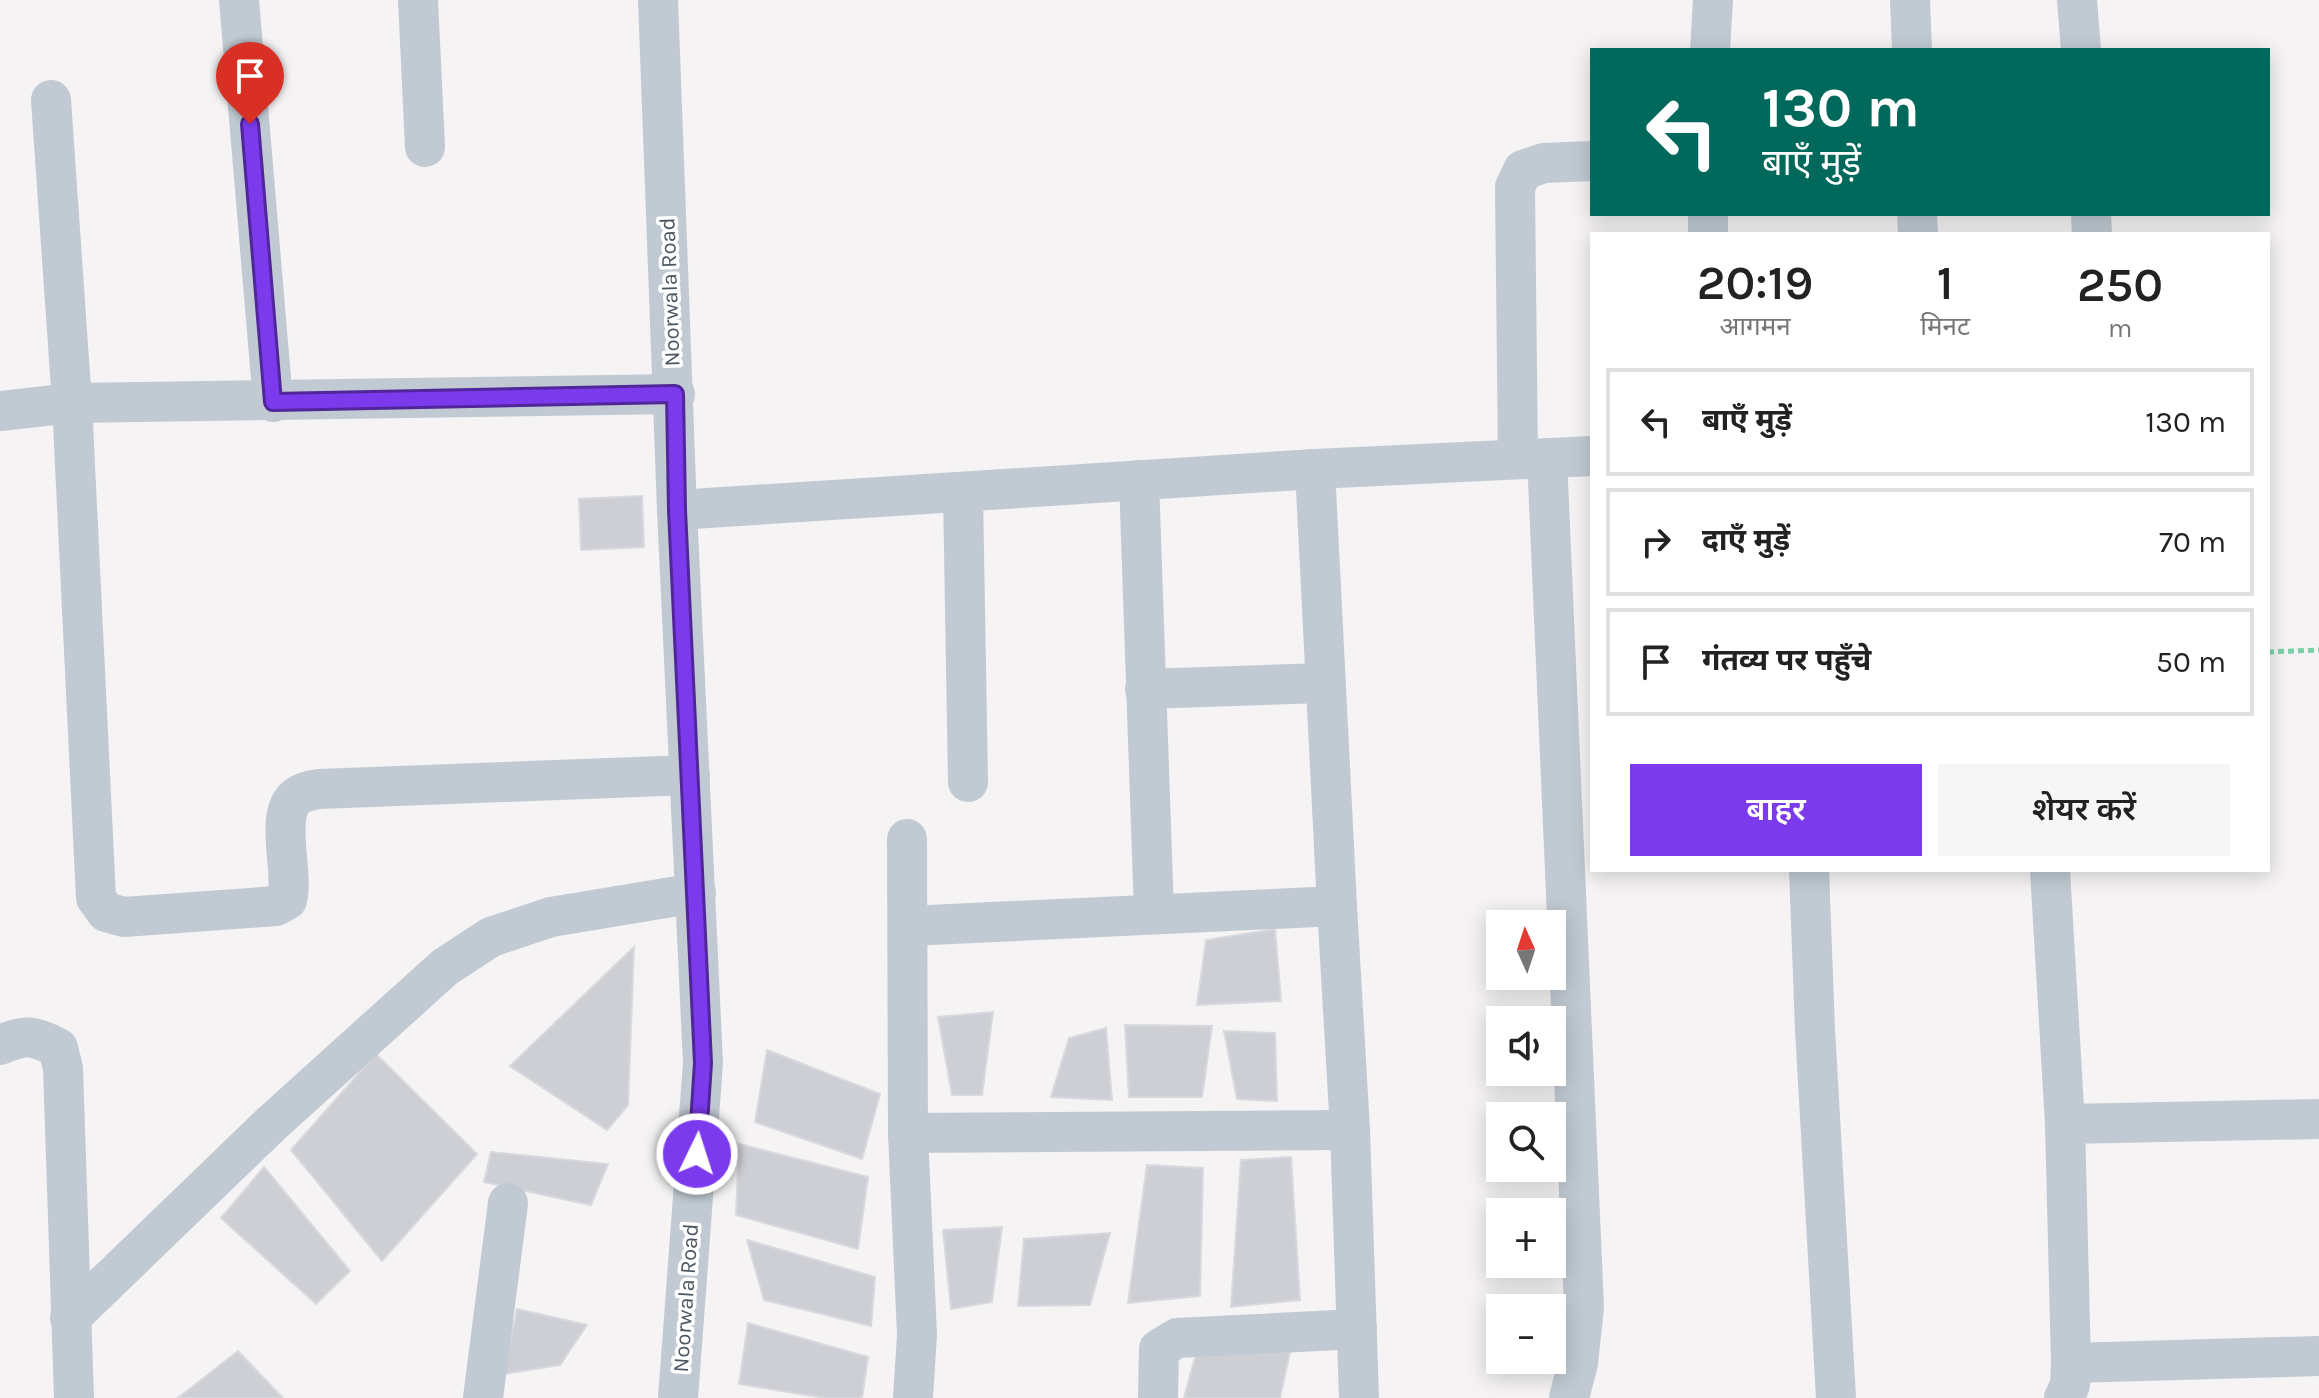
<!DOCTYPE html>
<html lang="hi">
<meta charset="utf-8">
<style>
:root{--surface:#fff;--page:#f6f6f6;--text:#222;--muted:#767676;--line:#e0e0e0;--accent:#7c3aed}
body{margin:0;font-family:Karla,"Noto Sans Devanagari",sans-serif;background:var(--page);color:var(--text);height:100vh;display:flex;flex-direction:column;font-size:30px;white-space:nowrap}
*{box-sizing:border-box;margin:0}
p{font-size:26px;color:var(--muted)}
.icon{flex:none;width:44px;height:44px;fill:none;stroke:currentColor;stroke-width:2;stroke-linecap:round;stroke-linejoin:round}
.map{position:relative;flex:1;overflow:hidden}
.panel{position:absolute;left:1590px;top:232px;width:680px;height:640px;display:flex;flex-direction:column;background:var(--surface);border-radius:0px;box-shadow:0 4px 20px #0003}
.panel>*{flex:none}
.banner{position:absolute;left:1590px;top:48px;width:680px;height:168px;border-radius:0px;box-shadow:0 4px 20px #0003;background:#00695c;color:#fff;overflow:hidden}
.needle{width:52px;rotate:357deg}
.buttons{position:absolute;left:1486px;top:910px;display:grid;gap:16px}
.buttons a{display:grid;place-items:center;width:80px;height:80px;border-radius:0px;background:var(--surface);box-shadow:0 4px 20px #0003;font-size:40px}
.pin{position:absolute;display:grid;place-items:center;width:68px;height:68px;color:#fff;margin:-82px -34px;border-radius:50% 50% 50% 0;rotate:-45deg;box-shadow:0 0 8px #0007}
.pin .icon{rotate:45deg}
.me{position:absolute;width:88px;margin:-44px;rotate:4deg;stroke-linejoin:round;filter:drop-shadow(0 0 6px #0008)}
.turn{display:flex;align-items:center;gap:28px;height:168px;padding:0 40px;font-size:36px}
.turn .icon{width:104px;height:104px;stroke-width:2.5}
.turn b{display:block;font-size:56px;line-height:68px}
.eta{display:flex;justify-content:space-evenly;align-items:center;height:136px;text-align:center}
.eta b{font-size:48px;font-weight:600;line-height:56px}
.primary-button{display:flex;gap:16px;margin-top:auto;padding:16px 40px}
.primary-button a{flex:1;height:92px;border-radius:0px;background:var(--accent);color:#fff;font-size:32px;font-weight:600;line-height:92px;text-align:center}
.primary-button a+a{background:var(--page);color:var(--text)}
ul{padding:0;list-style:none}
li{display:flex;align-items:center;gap:24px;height:108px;margin:0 16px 12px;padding:0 24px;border:4px solid var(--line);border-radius:0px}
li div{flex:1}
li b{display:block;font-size:30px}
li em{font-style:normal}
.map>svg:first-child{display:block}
</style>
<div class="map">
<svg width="2319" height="1398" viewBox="0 0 2319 1398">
<rect width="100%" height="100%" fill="#f5f3f3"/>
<g fill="#cdcfd5" stroke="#d7d9de" stroke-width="2">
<polygon points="642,496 644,547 581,550 579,499"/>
<polygon points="1275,929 1281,1001 1197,1005 1206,940"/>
<polygon points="634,947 628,1105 607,1130 510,1066"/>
<polygon points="993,1012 982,1095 952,1095 938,1017"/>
<polygon points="1125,1025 1212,1026 1202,1097 1129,1097"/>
<polygon points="1106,1028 1112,1100 1051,1097 1069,1038"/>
<polygon points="1224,1031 1275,1033 1277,1101 1237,1099"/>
<polygon points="767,1050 880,1094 862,1159 755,1122"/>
<polygon points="376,1054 477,1154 382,1261 291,1150"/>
<polygon points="739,1144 868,1177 858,1249 736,1215"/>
<polygon points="491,1152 608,1164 591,1205 484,1182"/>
<polygon points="1291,1157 1300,1300 1231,1307 1241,1160"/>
<polygon points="1147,1165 1203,1168 1200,1296 1128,1303"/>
<polygon points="264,1167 350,1271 316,1304 221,1218"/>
<polygon points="1002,1227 992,1302 951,1309 943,1230"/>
<polygon points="1110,1233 1090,1305 1018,1306 1024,1239"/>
<polygon points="747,1240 875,1277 871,1326 764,1300"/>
<polygon points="517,1309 587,1325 560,1365 503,1374"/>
<polygon points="748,1323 868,1357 862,1398 825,1398 739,1384"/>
<polygon points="238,1351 283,1398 178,1398"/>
<polygon points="1290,1352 1280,1398 1184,1398 1196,1354"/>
</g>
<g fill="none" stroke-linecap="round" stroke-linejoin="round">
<polyline stroke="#7ad0a6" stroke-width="5" stroke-dasharray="6 4" stroke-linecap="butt" points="2268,652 2319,650"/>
<g stroke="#c1cad2" stroke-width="40">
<polyline points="239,0 273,402"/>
<polyline points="418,0 425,147"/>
<polyline points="658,0 677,510 703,1063 678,1398"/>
<polyline points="1910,0 1912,50"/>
<polyline points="2077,0 2081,50"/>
<polyline points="1710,50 1713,0"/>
<path d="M51,100l21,303 24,495 10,14 18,5 152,-11 11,-6c8,-28 -16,-92 14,-106 5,-3 13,-4 18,-5l371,-14"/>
<polyline points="1708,214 1708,234"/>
<polyline points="1917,214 1918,234"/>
<polyline points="2091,214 2092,234"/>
<polyline points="0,411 72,403 675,394"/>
<polyline points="1518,458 1515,187 1523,170 1544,163 1592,161"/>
<polyline points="1547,458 1584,1307 1578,1363 1569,1398"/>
<polyline points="1139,480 1154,913"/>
<polyline points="963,492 968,782"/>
<polyline points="677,510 1315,469"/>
<polyline points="1145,689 1325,683"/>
<polyline points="907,839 908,1133 917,1335 913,1398"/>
<polyline points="1809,870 1815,1029 1836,1398"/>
<polyline points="2050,870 2065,1124 2071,1363 2319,1356"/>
<polyline points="1337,906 1350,1130 1359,1398"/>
<polyline points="908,926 1337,906 1315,469 1592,456"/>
<path d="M0,1045c25,-11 34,-10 58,3l5,20 11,330"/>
<polyline points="2065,1124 2319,1119"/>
<polyline points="908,1133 1350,1130"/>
<polyline points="70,1318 271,1124 445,967 491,937 551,917 696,893"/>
<polyline points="483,1398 508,1203"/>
<polyline points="1158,1398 1159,1349 1177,1338 1357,1329"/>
<polyline points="2064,1398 2070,1385 2071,1363"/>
</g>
</g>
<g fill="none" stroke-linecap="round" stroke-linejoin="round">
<g stroke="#51269a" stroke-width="20">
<polyline id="route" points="250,124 273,402 675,394 677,510 703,1063 697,1154"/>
</g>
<use href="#route" stroke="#7c3aed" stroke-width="14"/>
</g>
<g text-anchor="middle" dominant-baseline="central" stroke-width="7" stroke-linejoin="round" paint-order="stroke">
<g font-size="22" fill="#4a5661" stroke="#fff">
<text transform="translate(670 292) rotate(-92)">Noorwala Road</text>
<text transform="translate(686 1298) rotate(-86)">Noorwala Road</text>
</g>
</g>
</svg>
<div class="buttons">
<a><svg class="needle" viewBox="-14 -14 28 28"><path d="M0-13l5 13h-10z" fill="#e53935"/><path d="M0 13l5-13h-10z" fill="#767676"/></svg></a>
<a><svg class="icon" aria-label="sound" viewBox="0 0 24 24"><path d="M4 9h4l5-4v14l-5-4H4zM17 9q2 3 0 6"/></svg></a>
<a><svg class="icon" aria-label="search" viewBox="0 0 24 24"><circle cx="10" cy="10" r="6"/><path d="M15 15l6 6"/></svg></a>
<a>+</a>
<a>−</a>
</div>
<div class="pin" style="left:250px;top:124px;background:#d93025"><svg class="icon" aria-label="arrive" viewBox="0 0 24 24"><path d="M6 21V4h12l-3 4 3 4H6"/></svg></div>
<svg class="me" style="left:697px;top:1154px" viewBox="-20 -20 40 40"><circle r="17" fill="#7c3aed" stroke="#fff" stroke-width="3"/><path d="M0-11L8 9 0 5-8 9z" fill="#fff"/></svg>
<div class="banner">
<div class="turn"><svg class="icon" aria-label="left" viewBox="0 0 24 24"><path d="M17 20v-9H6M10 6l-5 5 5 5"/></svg><div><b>130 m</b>बाएँ मुड़ें</div></div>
</div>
<section class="panel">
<div class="eta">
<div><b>20:19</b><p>आगमन</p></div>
<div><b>1</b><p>मिनट</p></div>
<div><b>250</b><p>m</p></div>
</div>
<ul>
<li><svg class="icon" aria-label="left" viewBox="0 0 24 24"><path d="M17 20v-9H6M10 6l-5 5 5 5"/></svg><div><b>बाएँ मुड़ें</b></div><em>130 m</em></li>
<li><svg class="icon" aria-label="right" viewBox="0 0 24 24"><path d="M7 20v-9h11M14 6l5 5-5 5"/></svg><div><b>दाएँ मुड़ें</b></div><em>70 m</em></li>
<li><svg class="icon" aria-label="arrive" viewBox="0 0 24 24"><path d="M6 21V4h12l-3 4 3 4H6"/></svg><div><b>गंतव्य पर पहुँचे</b></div><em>50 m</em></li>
</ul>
<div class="primary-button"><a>बाहर</a><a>शेयर करें</a></div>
</section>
</div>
